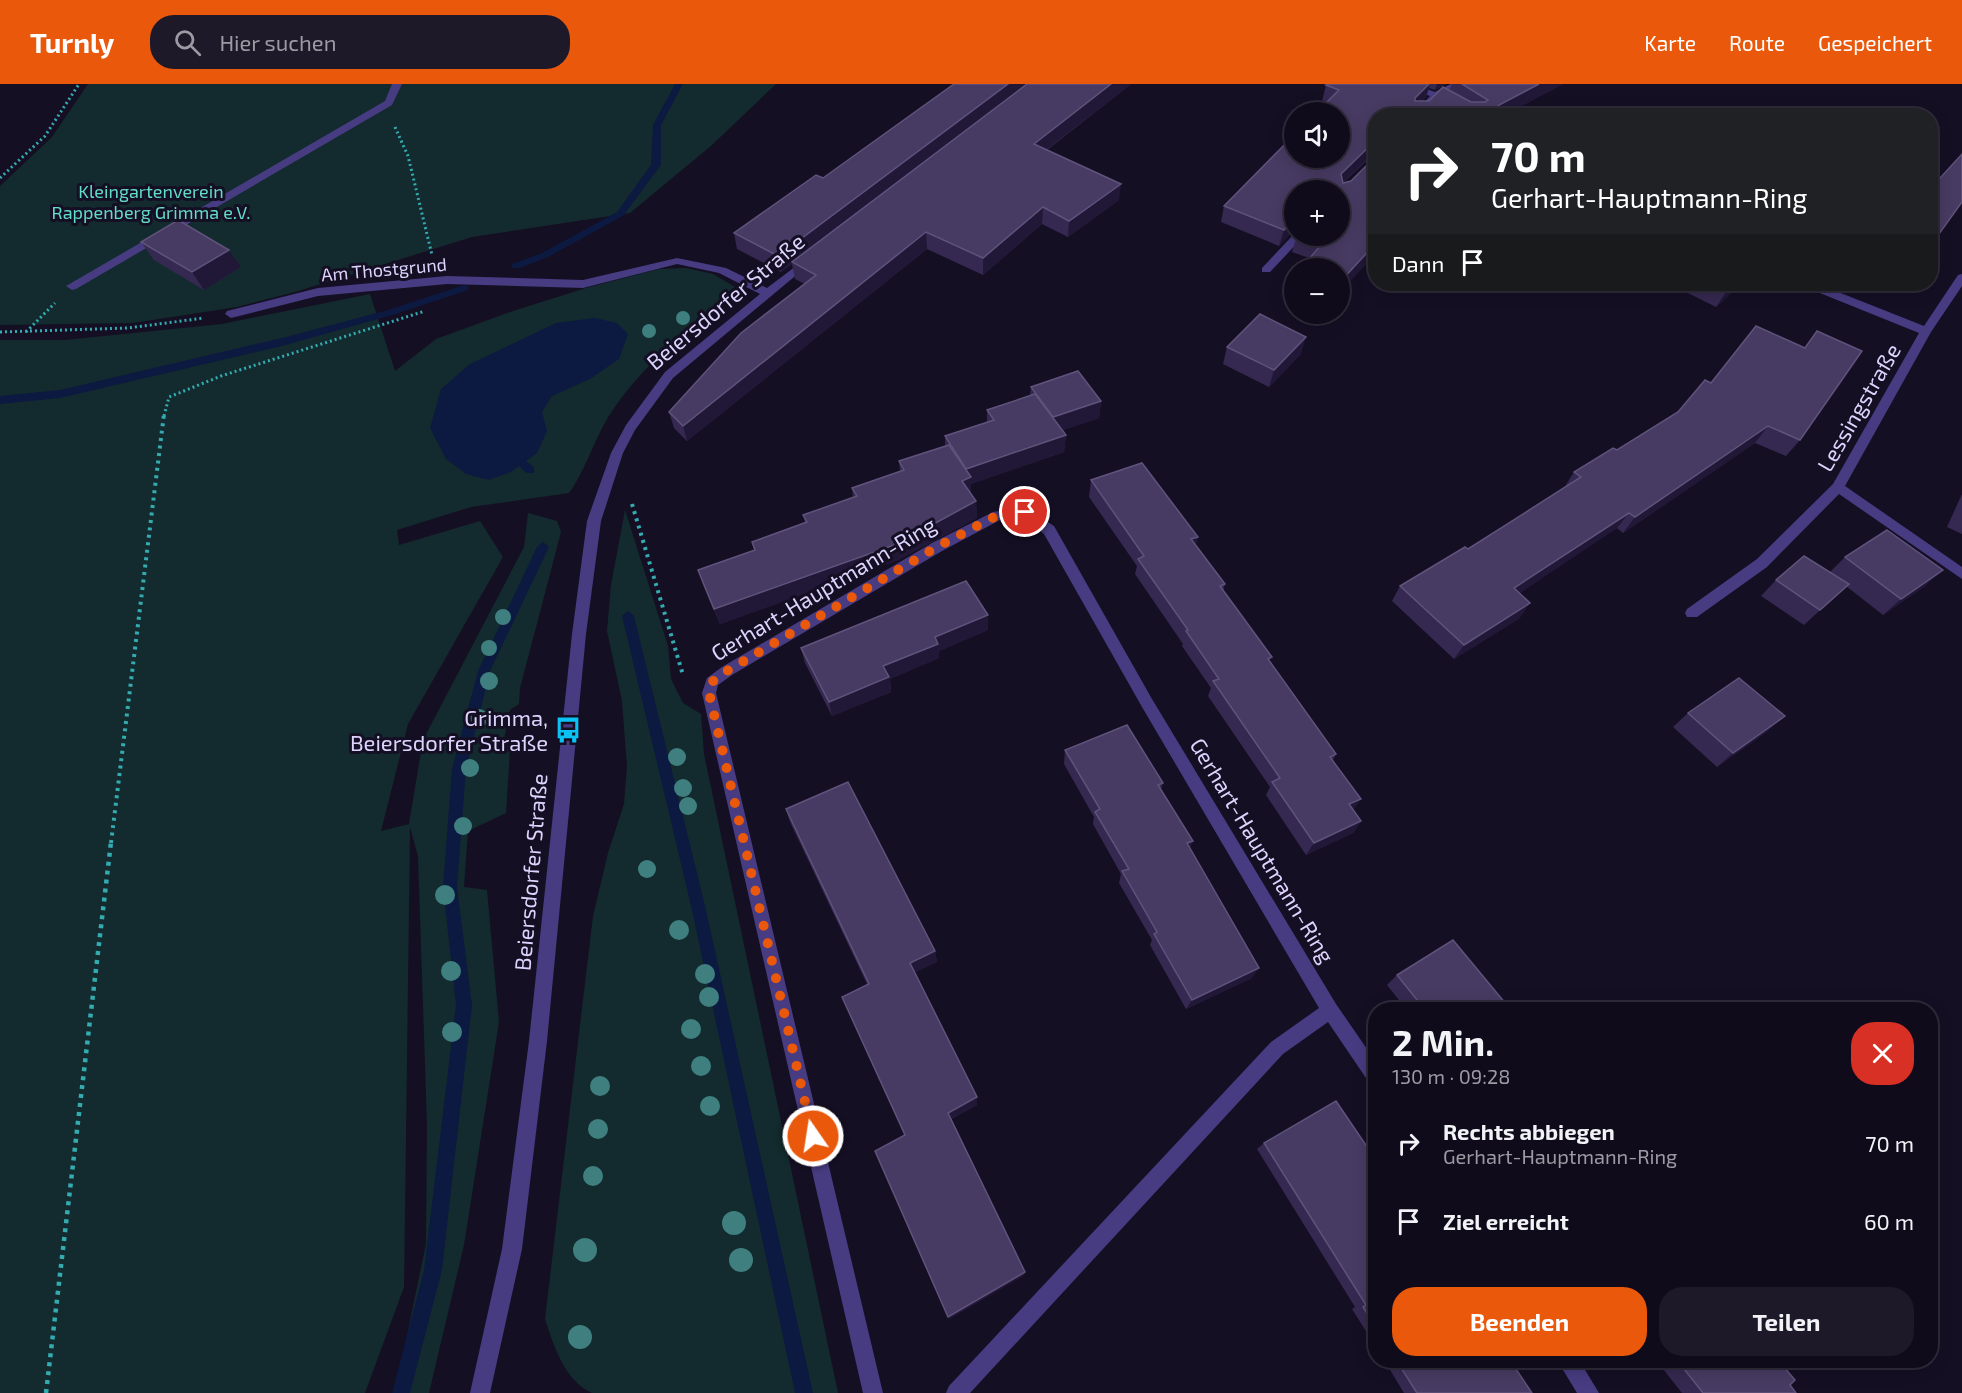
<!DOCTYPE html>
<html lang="de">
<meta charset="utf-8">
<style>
:root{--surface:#100b1b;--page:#1e1928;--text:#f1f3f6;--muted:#9c9ba3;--line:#302b3a;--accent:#ea580c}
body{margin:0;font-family:"Exo 2",sans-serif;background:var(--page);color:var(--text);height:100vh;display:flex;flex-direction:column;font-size:22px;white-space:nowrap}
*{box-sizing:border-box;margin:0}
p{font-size:20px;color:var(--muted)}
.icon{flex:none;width:33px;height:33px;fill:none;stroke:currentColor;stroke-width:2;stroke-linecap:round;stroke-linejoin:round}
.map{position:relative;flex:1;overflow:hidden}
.sheet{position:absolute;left:1368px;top:918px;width:570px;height:366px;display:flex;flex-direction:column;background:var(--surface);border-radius:24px;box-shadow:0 3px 15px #0003,0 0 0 2px var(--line)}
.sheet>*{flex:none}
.hud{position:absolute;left:1368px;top:24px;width:570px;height:183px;border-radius:24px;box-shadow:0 3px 15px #0003,0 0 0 2px var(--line);background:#202124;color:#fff;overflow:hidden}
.fabs{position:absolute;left:1284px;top:18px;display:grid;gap:12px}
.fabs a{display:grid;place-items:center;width:66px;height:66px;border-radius:50%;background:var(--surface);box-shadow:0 3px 15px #0003,0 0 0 2px var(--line);font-size:30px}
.pin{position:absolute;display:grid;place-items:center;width:51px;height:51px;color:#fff;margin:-26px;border:3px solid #fff;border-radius:50%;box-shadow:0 2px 6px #0007}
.me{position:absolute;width:66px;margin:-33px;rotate:347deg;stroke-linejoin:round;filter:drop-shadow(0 0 4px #0008)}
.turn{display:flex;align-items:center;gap:21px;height:126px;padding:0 24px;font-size:27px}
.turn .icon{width:78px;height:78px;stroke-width:2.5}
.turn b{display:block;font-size:42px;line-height:51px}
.then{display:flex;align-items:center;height:57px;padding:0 24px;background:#0003;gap:12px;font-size:22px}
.round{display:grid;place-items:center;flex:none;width:63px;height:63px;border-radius:24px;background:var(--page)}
.summary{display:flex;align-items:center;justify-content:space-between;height:102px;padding:0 24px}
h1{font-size:36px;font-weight:700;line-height:45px}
.button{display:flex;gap:12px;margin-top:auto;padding:12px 24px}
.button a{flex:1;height:69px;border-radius:24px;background:var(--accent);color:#fff;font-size:24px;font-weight:700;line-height:69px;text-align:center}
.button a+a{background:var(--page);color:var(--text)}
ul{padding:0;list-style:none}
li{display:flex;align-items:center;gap:18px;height:78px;padding:0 24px}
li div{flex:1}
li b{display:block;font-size:22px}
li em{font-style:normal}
header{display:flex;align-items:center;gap:36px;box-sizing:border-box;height:84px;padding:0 30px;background:var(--accent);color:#fff}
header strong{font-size:28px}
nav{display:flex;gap:33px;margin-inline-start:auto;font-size:21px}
.search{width:420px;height:54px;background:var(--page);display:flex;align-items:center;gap:15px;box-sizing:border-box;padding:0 21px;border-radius:24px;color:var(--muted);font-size:22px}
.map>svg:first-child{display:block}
</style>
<header>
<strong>Turnly</strong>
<div class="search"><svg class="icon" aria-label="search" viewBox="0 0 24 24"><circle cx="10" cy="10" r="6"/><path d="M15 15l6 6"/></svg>Hier suchen</div>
<nav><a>Karte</a><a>Route</a><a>Gespeichert</a></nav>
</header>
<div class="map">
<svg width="1962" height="1309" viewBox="0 0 1962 1309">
<rect width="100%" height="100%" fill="#150f24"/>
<g fill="#132b2e">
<polygon points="88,0 776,0 712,61 630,129 472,153 295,208 237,223 133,239 0,241 0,102 52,53"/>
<path d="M686,184l27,6 22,13c-45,41 -96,80 -128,132 -14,24 -22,52 -38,74l-98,14 -74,23 2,15 81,-24 23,36 -95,167 -27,107 28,-7 14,-84 101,-193 4,-34 29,8 4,11 -41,156 -1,16 -9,6 -6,29 6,11 -4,63 -38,18 -4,56 23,3 12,132 -35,223 -35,148h-25l-8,-5 30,-144 1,-120 -9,-268 -8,-29 -6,460 -39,106h-365v-1053h65l157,-16 148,-30 25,77 41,-32 74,-27 76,-24 73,-19z"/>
<path d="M625,426l43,136 3,33 12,24 18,11 3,40 134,639h-246c-28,-13 -38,-47 -47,-74l48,-403 15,-63 16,-49 3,-38 -5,-65 -15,-70 4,-46z"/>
</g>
<polygon fill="#0c1940" points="595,234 617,239 628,250 619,275 590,295 552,312 542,328 547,347 537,369 511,388 489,396 466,390 446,375 430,344 441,305 470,280 556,239"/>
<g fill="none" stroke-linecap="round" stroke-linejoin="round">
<g fill="#0c1940" fill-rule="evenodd">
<polygon points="675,0 683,0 661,41 661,81 623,132 548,173 520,184 512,184 512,180 542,169 617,128 651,81 653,41"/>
<polygon points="464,201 468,202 468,206 396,230 282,262 60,314 0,320 0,312 60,306 282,254 388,226"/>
<polygon points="523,375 534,383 534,389 526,389 519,382 519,376"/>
<polygon points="543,458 549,463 490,587 466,685 457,803 472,921 442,1186 410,1309 392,1309 424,1186 456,921 443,803 452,685 478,587 537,463"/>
<polygon points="628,527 634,532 706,826 813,1309 795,1309 692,826 622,532"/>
</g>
<g stroke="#34abb1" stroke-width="3" stroke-dasharray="2 3" stroke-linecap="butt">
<polyline points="395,43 408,72 432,171"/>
<polyline points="0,94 45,52 79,0"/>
<polyline points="0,248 128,244 204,234"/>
<polyline points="26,248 55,219"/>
<polyline points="164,332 169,313 221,292 425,227"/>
</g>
<g stroke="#34abb1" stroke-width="4" stroke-dasharray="3 4.5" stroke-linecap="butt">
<polyline points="632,420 683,591"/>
<polyline points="111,759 164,330"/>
</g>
<polyline stroke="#34abb1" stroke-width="4.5" stroke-dasharray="4 5" stroke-linecap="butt" points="46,1309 111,758"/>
<g fill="#473c81" fill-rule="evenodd">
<polygon points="392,0 402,0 392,21 76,205 72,206 66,202 385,17"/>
<polygon points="1398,0 1412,0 1435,8 1451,0 1463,0 1443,11 1479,32 1466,32 1437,16 1422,32 1411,32 1430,12"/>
<polygon points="1294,150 1304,152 1270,188 1262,188 1262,184"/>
<polygon points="808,173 812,174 812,178 673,294 635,346 623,369 601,437 586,550 547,957 522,1165 490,1309 470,1309 502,1165 529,957 572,550 587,437 611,369 626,341 665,288 760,210 719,189 677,180 583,204 447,200 318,212 231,234 225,230 227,227 318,204 447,192 583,196 677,174 726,184 767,204"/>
<polygon points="1962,190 1962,202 1931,248 1845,402 1962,483 1962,495 1839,410 1767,483 1697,533 1687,533 1685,529 1687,525 1757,475 1833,400 1919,249 1805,203 1804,200 1818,200 1924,242 1958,191"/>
<polygon points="1025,423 1054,442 1152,615 1336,920 1376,978 1376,1003 1370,1000 1328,938 1283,970 970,1309 946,1309 949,1302 1271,958 1319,924 1142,623 1044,450 1023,433 1000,436 942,467 732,591 718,601 716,609 883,1309 863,1309 702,609 707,594 722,583 932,459 993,428"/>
<polygon points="1557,1276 1579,1276 1599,1309 1577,1309"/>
</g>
</g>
<g fill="#3f7f7f">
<circle cx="683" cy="234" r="7"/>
<circle cx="649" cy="247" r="7"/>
<circle cx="503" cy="533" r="8"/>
<circle cx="489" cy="564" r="8"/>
<circle cx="489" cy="597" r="9"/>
<circle cx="479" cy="634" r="9"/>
<circle cx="677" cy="673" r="9"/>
<circle cx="470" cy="684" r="9"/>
<circle cx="683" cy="704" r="9"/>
<circle cx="688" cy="722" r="9"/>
<circle cx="463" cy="742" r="9"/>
<circle cx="647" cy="785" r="9"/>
<circle cx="445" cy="811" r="10"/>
<circle cx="679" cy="846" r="10"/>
<circle cx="451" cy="887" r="10"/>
<circle cx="705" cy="890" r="10"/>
<circle cx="709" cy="913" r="10"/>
<circle cx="691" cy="945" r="10"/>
<circle cx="452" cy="948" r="10"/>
<circle cx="701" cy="982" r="10"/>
<circle cx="600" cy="1002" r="10"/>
<circle cx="710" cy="1022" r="10"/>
<circle cx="598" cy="1045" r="10"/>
<circle cx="593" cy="1092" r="10"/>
<circle cx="734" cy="1139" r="12"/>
<circle cx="585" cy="1166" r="12"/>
<circle cx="741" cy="1176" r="12"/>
<circle cx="580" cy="1253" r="12"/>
</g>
<g fill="#362951">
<polygon points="1131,0 1047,66 1119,116 1068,153 1042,140 983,191 927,165 687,357 674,344 669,328 805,200 795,195 792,180 781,188 737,165 734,149 823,94"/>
<polygon points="1329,0 1446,0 1435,6 1429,4 1426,13 1422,17 1429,17 1449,6 1452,0 1563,0 1503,32 1376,32 1376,68 1343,99 1340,209 1340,184 1301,184 1302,183 1309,174 1292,168 1297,152 1340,152 1294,106 1294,149 1292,148 1279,162 1221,138 1224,122 1326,19 1322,17 1326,1"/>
<polygon points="141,158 241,183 204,206 154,176"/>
<polygon points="1689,200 1741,200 1716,223 1684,207"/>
<polygon points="1817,247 1800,356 1786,372 1755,359 1623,449 1617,444 1519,509 1520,534 1454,575 1392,517 1400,502 1468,465 1564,404 1574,388 1617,366 1678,328 1711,299 1804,264"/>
<polygon points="1227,263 1301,270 1269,303 1223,280"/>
<polygon points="1031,303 1101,317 1099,334 1063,346 1066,351 1064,368 971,400 971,410 976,417 977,434 898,476 720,540 703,501 698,486 754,466 752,458 805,439 803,431 853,414 852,404 900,388 899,377 945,362 945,352 987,338 987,326 1030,312"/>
<polygon points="1091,396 1196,461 1225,500 1223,507 1270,579 1336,670 1333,676 1354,726 1361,737 1353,749 1306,771 1266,711 1270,703 1208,612 1211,604 1182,562 1183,560 1135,490 1137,482 1089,413"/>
<polygon points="1962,410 1962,450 1947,443"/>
<polygon points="1845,473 1925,502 1883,531 1846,502 1804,541 1761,512 1776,496 1830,488"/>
<polygon points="988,531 988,546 939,567 939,574 890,595 891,608 832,632 805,579 801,564"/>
<polygon points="1688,629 1768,647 1717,683 1673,643"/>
<polygon points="1065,666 1163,699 1161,705 1252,894 1186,925 1150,861 1152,856 1119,799 1121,790 1093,740 1094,733 1064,680"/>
<polygon points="786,725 935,867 937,878 914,888 977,1021 951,1035 1025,1188 1024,1191 949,1235 905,1052 846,922 842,913 867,900 790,738"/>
<polygon points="1397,891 1511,926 1407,926 1387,901"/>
<polygon points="1264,1059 1376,1076 1376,1263 1352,1225 1355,1223 1257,1065"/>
<polygon points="1384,1276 1510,1276 1532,1309 1404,1309"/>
<polygon points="1656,1276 1778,1276 1790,1301 1796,1309 1682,1309"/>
</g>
<g fill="#211737">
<polygon points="1008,0 1029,0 781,188 778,172"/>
<polygon points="1111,0 1131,0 1033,76 1034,60"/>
<polygon points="1429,0 1430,0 1426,13 1409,30 1415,14"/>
<polygon points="1437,0 1446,0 1435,6"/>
<polygon points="1539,0 1563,0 1503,32 1489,32 1499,21"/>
<polygon points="1376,56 1376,65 1374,68 1336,106 1341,90"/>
<polygon points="1121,100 1119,116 1068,153 1069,137"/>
<polygon points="1043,123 1042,140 983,191 983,174"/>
<polygon points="1294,135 1294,140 1292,148 1279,162 1284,146"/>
<polygon points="926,148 927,165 687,357 683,342"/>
<polygon points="1376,159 1376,169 1340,209 1340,198"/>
<polygon points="229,166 241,183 204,206 192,188"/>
<polygon points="1733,200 1741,200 1716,223 1728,205"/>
<polygon points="1306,253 1301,270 1269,303 1274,286"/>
<polygon points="1101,317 1099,334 1052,350 1053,333"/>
<polygon points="1768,342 1755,359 1623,449 1635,433"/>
<polygon points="1066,351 1064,368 971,400 971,410 962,397 966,385"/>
<polygon points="976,417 977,434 898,476 720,540 714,525"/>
<polygon points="1629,429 1617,444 1504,520 1514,504"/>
<polygon points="1198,453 1194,469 1191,455"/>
<polygon points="1943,486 1925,502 1883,531 1901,515"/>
<polygon points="1530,519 1520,534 1454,575 1464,561"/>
<polygon points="988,531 988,546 939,567 939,574 890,595 891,608 832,632 829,618 883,582 935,553"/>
<polygon points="1785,632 1768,647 1717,683 1733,669"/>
<polygon points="1361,715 1352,728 1349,720"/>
<polygon points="1361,737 1353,749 1306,771 1314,759"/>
<polygon points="1193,757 1188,769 1187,759"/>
<polygon points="935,867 937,878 912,890 910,879"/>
<polygon points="1259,884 1252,894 1186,925 1192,916"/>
<polygon points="977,1013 977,1021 948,1036 948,1029"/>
<polygon points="1025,1188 1024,1191 949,1235 948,1233"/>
</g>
<g fill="#483b63" stroke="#5f537c" stroke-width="1.5">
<polygon points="954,0 1008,0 778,172 734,149 816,91 823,94"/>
<polygon points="1027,0 1111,0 1034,60 1121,100 1069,137 1043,123 983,174 926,148 683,342 669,328 741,249 816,191 792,178"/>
<polygon points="1329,0 1429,0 1415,14 1415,17 1429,17 1443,3 1471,18 1485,18 1488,16 1462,0 1539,0 1499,21 1489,32 1376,32 1376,56 1341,90 1343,99 1351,97 1376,72 1376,159 1340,198 1340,184 1306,184 1302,183 1321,161 1297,152 1340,152 1340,106 1294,106 1294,135 1284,146 1224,122 1294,51 1294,74 1340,74 1340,28 1317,28 1339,6 1326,1"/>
<polygon points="1962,70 1962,118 1934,157 1930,156 1930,105"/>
<polygon points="178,136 229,166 192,188 141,158"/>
<polygon points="1716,200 1733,200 1728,205"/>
<polygon points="1260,230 1306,253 1274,286 1227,263"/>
<polygon points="1756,242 1805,264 1817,247 1862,267 1800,356 1768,342 1635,433 1629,429 1514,504 1530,519 1464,561 1400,502 1465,463 1468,465 1581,393 1574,388 1613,364 1617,366 1678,328 1705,296 1711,299"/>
<polygon points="1078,287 1101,317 1053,333 1031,303"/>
<polygon points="1035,310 1066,351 966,385 945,352 994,336 987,326"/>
<polygon points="949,361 971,393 962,397 976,417 897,460 714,525 698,486 755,466 752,458 807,438 803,431 857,412 852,404 904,386 899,377"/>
<polygon points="1142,379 1198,453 1191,455 1225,500 1220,502 1272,573 1268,575 1336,670 1330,673 1361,715 1349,720 1361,737 1314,759 1272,698 1280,694 1213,597 1219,595 1186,547 1188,546 1138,475 1144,472 1091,396"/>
<polygon points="1887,446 1943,486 1901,515 1845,473"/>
<polygon points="1804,472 1849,500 1820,526 1776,496"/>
<polygon points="966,497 988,531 935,553 938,560 883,582 889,593 829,618 801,564"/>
<polygon points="1739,594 1785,632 1733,669 1688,629"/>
<polygon points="1127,641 1163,699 1158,701 1193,757 1187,759 1259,884 1192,916 1154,850 1157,848 1122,787 1129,785 1095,728 1100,725 1065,666"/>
<polygon points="848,698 935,867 910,879 977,1013 948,1029 1025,1188 948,1233 875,1067 905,1051 842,913 869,900 786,725"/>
<polygon points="1453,856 1511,926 1425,926 1397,891"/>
<polygon points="1336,1017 1376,1076 1376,1244 1363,1223 1366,1221 1264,1059"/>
<polygon points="1396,1276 1510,1276 1532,1309 1417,1309"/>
<polygon points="1677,1276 1778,1276 1795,1296 1790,1301 1796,1309 1703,1309"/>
</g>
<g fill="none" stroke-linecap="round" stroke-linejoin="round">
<polyline stroke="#ea580c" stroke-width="10" stroke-dasharray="0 18" points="813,1052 709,609 712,598 727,587 937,463 998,431 1025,428"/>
</g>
<defs>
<g id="bus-bare" transform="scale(2.07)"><path d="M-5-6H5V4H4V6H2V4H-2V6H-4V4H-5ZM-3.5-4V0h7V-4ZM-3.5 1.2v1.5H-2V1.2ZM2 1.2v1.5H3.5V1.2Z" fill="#0ac2f3" stroke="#150f24" stroke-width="2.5" paint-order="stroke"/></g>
</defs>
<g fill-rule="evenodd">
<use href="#bus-bare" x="568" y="646"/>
</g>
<g text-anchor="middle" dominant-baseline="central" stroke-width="6" stroke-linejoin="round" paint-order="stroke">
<g font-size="18" fill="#62dbca" stroke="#150f24">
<text x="151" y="107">Kleingartenverein<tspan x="151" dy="21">Rappenberg Grimma e.V.</tspan></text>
</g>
<g font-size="18" fill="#ddd4fd" stroke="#150f24">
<text transform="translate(384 185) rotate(-5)">Am Thostgrund</text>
</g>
<g font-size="22" fill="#ddd4fd" stroke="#150f24">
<text transform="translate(725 217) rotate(-40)">Beiersdorfer Straße</text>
<text transform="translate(1858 323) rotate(-60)">Lessingstraße</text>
<text transform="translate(823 504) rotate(-31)">Gerhart-Hauptmann-Ring</text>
<text transform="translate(1263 766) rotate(59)">Gerhart-Hauptmann-Ring</text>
<text transform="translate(530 788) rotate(-85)">Beiersdorfer Straße</text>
</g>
<g font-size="22" fill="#ddd4fd" stroke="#150f24" text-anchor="end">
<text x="548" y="633">Grimma,<tspan x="548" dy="25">Beiersdorfer Straße</tspan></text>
</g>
</g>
</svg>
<div class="fabs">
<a><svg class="icon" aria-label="sound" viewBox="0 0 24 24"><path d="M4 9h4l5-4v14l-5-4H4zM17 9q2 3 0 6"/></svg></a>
<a>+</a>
<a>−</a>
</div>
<div class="pin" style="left:1025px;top:428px;background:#d93025"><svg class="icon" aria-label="arrive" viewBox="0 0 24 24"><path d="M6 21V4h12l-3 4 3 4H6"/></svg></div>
<svg class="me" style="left:813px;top:1052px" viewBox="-20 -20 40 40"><circle r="17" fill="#ea580c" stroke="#fff" stroke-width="3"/><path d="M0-11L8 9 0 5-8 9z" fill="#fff"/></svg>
<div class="hud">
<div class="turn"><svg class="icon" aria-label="right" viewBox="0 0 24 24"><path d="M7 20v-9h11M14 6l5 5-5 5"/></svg><div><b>70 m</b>Gerhart-Hauptmann-Ring</div></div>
<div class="then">Dann<svg class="icon" aria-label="arrive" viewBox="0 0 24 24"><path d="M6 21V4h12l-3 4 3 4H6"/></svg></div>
</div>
<section class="sheet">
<div class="summary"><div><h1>2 Min.</h1><p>130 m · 09:28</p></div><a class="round" style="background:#d93025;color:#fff"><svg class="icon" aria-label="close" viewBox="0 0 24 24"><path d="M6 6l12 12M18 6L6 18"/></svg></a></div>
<ul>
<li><svg class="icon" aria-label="right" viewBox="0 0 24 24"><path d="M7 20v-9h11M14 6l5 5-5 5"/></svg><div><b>Rechts abbiegen</b><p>Gerhart-Hauptmann-Ring</p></div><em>70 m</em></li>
<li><svg class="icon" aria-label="arrive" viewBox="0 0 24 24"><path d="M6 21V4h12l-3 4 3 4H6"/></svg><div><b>Ziel erreicht</b></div><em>60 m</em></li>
</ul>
<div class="button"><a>Beenden</a><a>Teilen</a></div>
</section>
</div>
